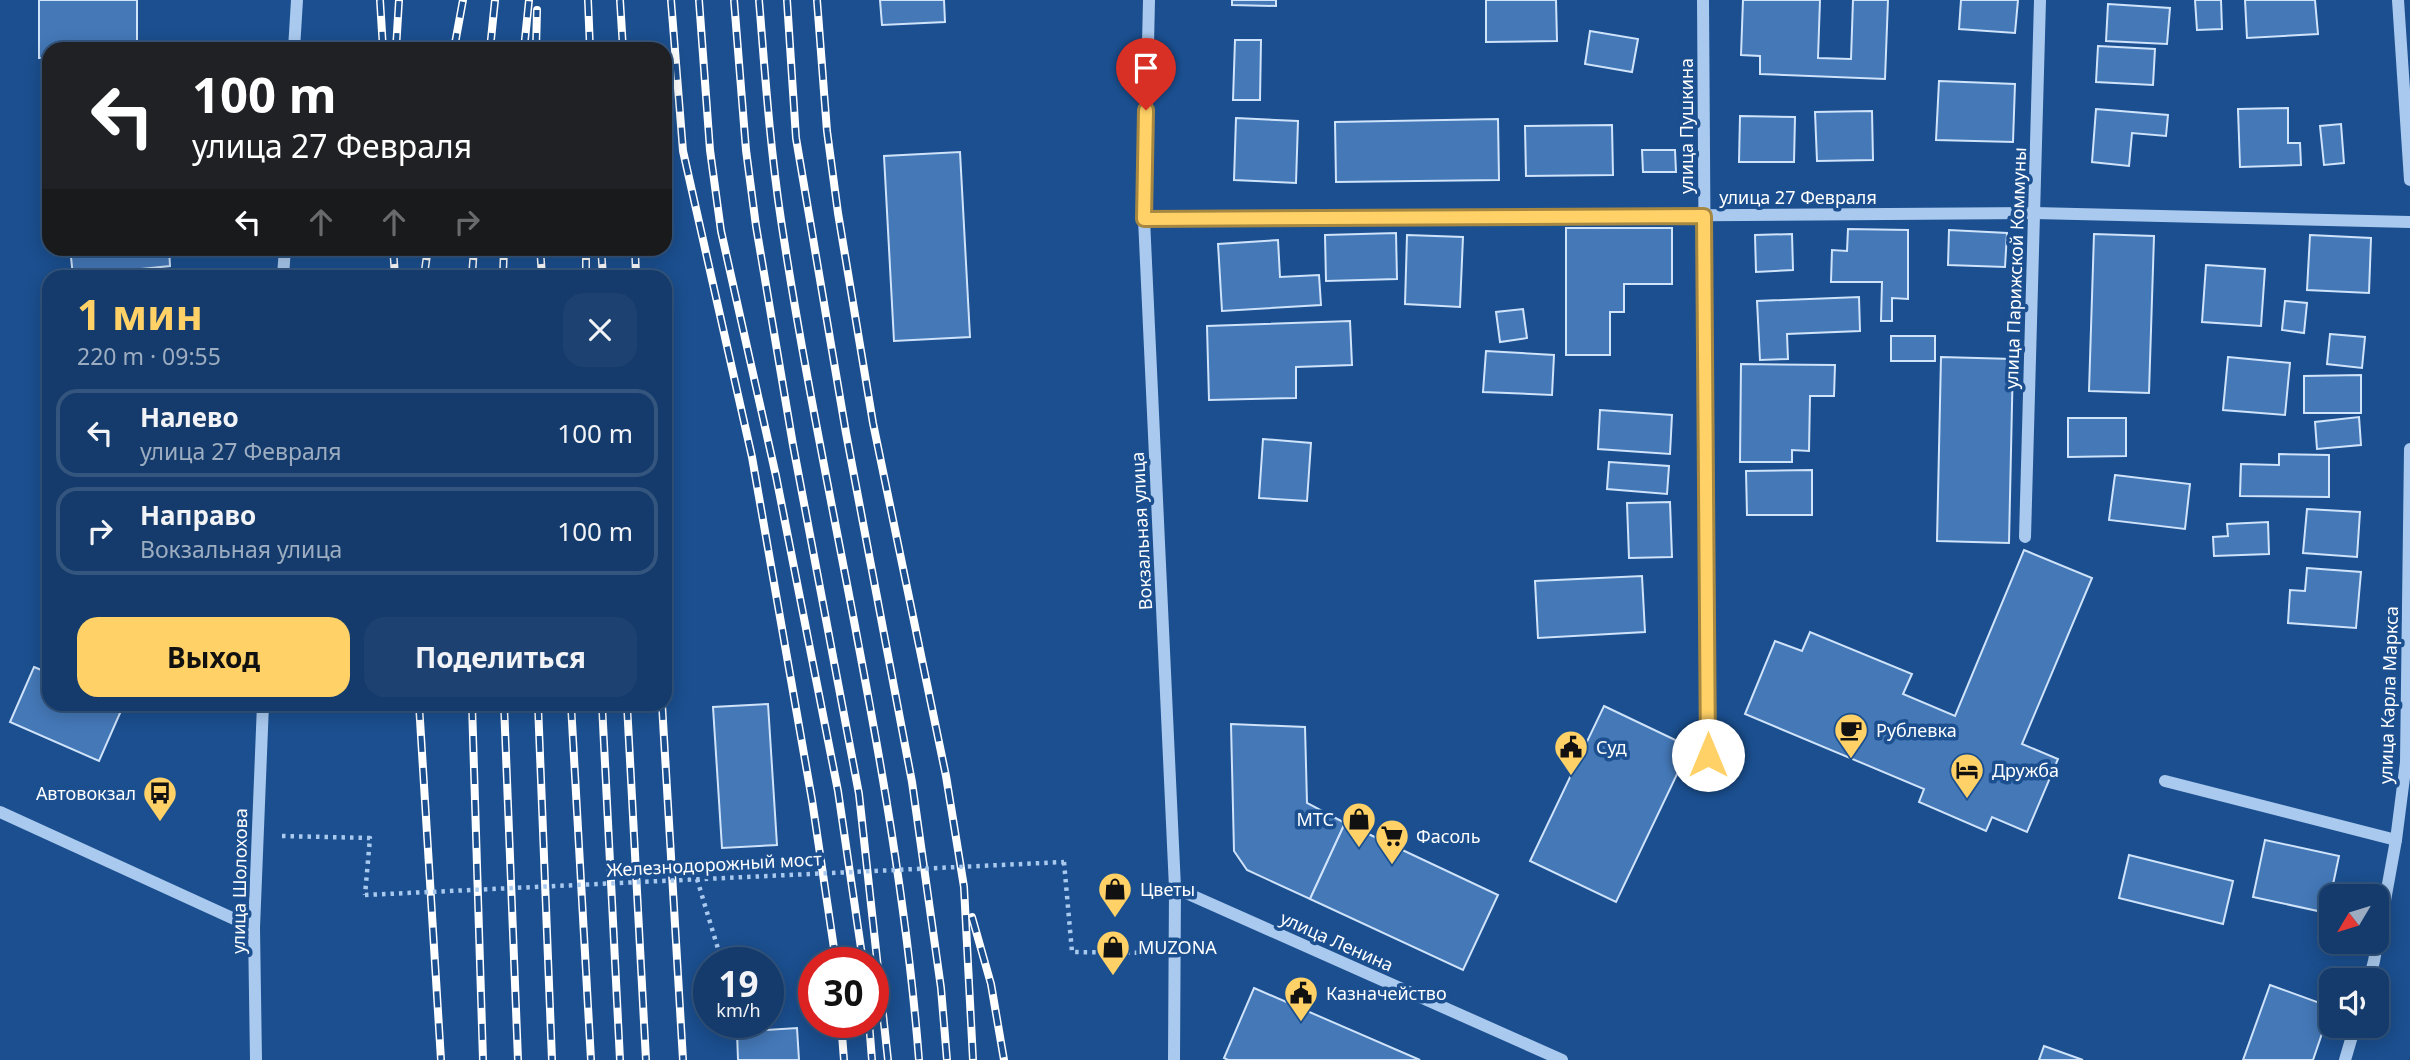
<!DOCTYPE html>
<html lang="ru">
<meta charset="utf-8">
<style>
:root{--surface:#143b6b;--page:#1d4271;--text:#f1f3f6;--muted:#9dadc1;--line:#33557e;--accent:#ffd166}
body{margin:0;font-family:"Noto Sans",sans-serif;background:var(--page);color:var(--text);height:100vh;display:flex;flex-direction:column;font-size:26px;white-space:nowrap}
*{box-sizing:border-box;margin:0}
p{font-size:23px;color:var(--muted)}
.icon{flex:none;width:38px;height:38px;fill:none;stroke:currentColor;stroke-width:2;stroke-linecap:round;stroke-linejoin:round}
.map{position:relative;flex:1;overflow:hidden}
.side{position:absolute;left:42px;top:270px;width:630px;height:441px;display:flex;flex-direction:column;background:var(--surface);border-radius:21px;box-shadow:0 4px 18px #0003,0 0 0 2px var(--line)}
.side>*{flex:none}
.top-card{position:absolute;left:42px;top:42px;width:630px;height:214px;border-radius:21px;box-shadow:0 4px 18px #0003,0 0 0 2px var(--line);background:#202124;color:#fff;overflow:hidden}
.needle{width:46px;rotate:232deg}
.tools{position:absolute;left:2319px;top:884px;display:grid;gap:14px}
.tools a{display:grid;place-items:center;width:70px;height:70px;border-radius:14px;background:var(--surface);box-shadow:0 4px 18px #0003,0 0 0 2px var(--line);font-size:35px}
.speed{position:absolute;left:693px;top:947px;display:flex;gap:14px;font-size:35px;font-weight:700;text-align:center}
.speed>*{display:grid;place-content:center;width:91px;height:91px;border-radius:50%;background:var(--surface);box-shadow:0 4px 18px #0003,0 0 0 2px var(--line);line-height:1}
.speed small{font-size:18px;font-weight:400}
.speed .limit{border:10px solid #d22;background:#fff;color:#111}
.pin{position:absolute;display:grid;place-items:center;width:60px;height:60px;color:#fff;margin:-72px -30px;border-radius:50% 50% 50% 0;rotate:-45deg;box-shadow:0 0 7px #0007}
.pin .icon{rotate:45deg}
.me{position:absolute;width:77px;margin:-38px;rotate:0deg;stroke-linejoin:round;filter:drop-shadow(0 0 5px #0008)}
.turn{display:flex;align-items:center;gap:24px;height:147px;padding:0 35px;font-size:32px}
.turn .icon{width:91px;height:91px;stroke-width:2.5}
.turn b{display:block;font-size:49px;line-height:60px}
.lanes{display:flex;align-items:center;height:66px;padding:0 35px;background:#0003;justify-content:center;gap:35px;direction:ltr}
.lanes .off{opacity:.35}
.round{display:grid;place-items:center;flex:none;width:74px;height:74px;border-radius:21px;background:var(--page)}
.summary{display:flex;align-items:center;justify-content:space-between;height:119px;padding:0 35px}
h1{font-size:42px;font-weight:700;line-height:52px;color:var(--accent)}
.primary-button{display:flex;gap:14px;margin-top:auto;padding:14px 35px}
.primary-button a{flex:1;height:80px;border-radius:21px;background:var(--accent);color:#111;font-size:28px;font-weight:700;line-height:80px;text-align:center}
.primary-button a+a{background:var(--page);color:var(--text)}
ul{padding:0;list-style:none}
li{display:flex;align-items:center;gap:21px;height:88px;margin:0 14px 10px;padding:0 21px;border:4px solid var(--line);border-radius:21px}
li div{flex:1}
li b{display:block;font-size:26px}
li em{font-style:normal}
.map>svg:first-child{display:block}
</style>
<div class="map">
<svg width="2410" height="1060" viewBox="0 0 2410 1060">
<rect width="100%" height="100%" fill="#1b4f8f"/>
<g fill="#4478b7" stroke="#cfe3fa" stroke-width="2">
<polygon points="39,0 137,0 137,49 49,49 49,58 39,58"/>
<polygon points="880,0 944,0 945,22 882,25"/>
<polygon points="1232,0 1276,0 1276,6 1232,5"/>
<polygon points="1486,0 1556,0 1557,41 1486,42"/>
<polygon points="1743,0 1820,0 1818,58 1851,59 1853,0 1888,0 1885,79 1760,74 1760,56 1741,55"/>
<polygon points="1961,0 2018,0 2015,33 1959,29"/>
<polygon points="2195,0 2221,0 2222,29 2197,30"/>
<polygon points="2245,0 2315,0 2318,34 2247,38"/>
<polygon points="2108,4 2170,8 2167,44 2106,41"/>
<polygon points="1590,31 1638,39 1632,72 1585,64"/>
<polygon points="1235,40 1261,40 1260,100 1233,100"/>
<polygon points="2098,46 2155,49 2153,85 2096,82"/>
<polygon points="1939,81 2015,84 2013,142 1936,140"/>
<polygon points="2288,108 2288,143 2300,143 2301,165 2240,167 2238,109"/>
<polygon points="2096,109 2168,115 2166,136 2132,133 2129,166 2092,162"/>
<polygon points="1872,111 1873,160 1817,161 1815,112"/>
<polygon points="1740,116 1795,117 1794,162 1739,162"/>
<polygon points="1236,118 1298,121 1296,183 1234,180"/>
<polygon points="1498,119 1499,180 1336,182 1335,122"/>
<polygon points="2341,124 2344,163 2324,165 2320,126"/>
<polygon points="1612,125 1613,175 1526,176 1525,126"/>
<polygon points="1642,150 1675,150 1676,172 1643,172"/>
<polygon points="960,152 970,337 894,341 884,156"/>
<polygon points="1566,228 1672,228 1672,284 1624,284 1624,312 1610,312 1610,355 1566,355"/>
<polygon points="1848,229 1908,230 1908,299 1892,298 1892,321 1881,321 1882,282 1831,282 1832,250 1847,251"/>
<polygon points="1949,230 2007,233 2005,267 1948,265"/>
<polygon points="1396,233 1397,279 1326,281 1325,235"/>
<polygon points="1792,234 1793,270 1756,272 1755,235"/>
<polygon points="2094,234 2154,236 2149,393 2089,391"/>
<polygon points="1407,235 1463,237 1460,307 1405,304"/>
<polygon points="2310,235 2371,238 2369,293 2307,290"/>
<polygon points="1278,240 1280,277 1319,275 1321,305 1222,311 1218,244"/>
<polygon points="70,248 169,248 170,266 73,276"/>
<polygon points="2206,265 2265,269 2261,326 2202,322"/>
<polygon points="1859,297 1860,331 1787,334 1788,359 1760,360 1757,301"/>
<polygon points="2285,301 2307,303 2304,333 2282,330"/>
<polygon points="1523,309 1527,338 1500,342 1496,312"/>
<polygon points="1350,321 1352,365 1296,367 1296,398 1209,400 1207,326"/>
<polygon points="2330,334 2365,337 2362,368 2327,364"/>
<rect x="1891" y="336" width="44" height="25"/>
<polygon points="1486,351 1554,355 1552,395 1483,392"/>
<polygon points="1941,357 2013,359 2009,543 1937,541"/>
<polygon points="2228,357 2290,363 2285,415 2223,410"/>
<polygon points="1741,364 1835,365 1834,396 1810,396 1809,451 1792,450 1792,462 1740,462"/>
<polygon points="2361,375 2361,413 2304,413 2304,376"/>
<polygon points="1600,410 1672,415 1670,454 1598,449"/>
<polygon points="2359,417 2361,445 2317,449 2315,422"/>
<polygon points="2068,418 2126,418 2126,456 2068,457"/>
<polygon points="1263,439 1311,443 1307,501 1259,498"/>
<polygon points="2279,454 2329,455 2329,497 2240,496 2241,464 2279,465"/>
<polygon points="1609,462 1669,466 1667,494 1607,489"/>
<polygon points="1812,470 1812,515 1747,515 1746,471"/>
<polygon points="2115,475 2190,484 2185,529 2109,520"/>
<polygon points="1670,502 1672,557 1629,558 1627,503"/>
<polygon points="2307,509 2360,512 2357,557 2303,553"/>
<polygon points="2268,522 2269,554 2214,556 2213,537 2228,536 2227,524"/>
<polygon points="2024,550 2092,578 2022,744 2058,759 2027,832 1992,817 1986,831 1919,802 1924,789 1745,714 1775,641 1802,651 1810,632 1912,674 1903,694 1955,716"/>
<polygon points="2307,568 2361,572 2356,628 2288,623 2290,590 2305,591"/>
<polygon points="1642,576 1645,632 1538,638 1535,581"/>
<polygon points="34,667 49,673 49,704 124,704 99,761 10,722"/>
<polygon points="768,704 777,845 722,848 713,707"/>
<polygon points="1604,706 1690,747 1616,902 1530,861"/>
<polygon points="1231,724 1305,727 1307,803 1345,823 1310,899 1247,870 1234,851"/>
<polygon points="1345,823 1498,895 1463,970 1310,899"/>
<polygon points="2265,840 2339,856 2327,913 2253,897"/>
<polygon points="2129,855 2233,881 2223,924 2119,898"/>
<polygon points="2270,985 2331,1007 2313,1060 2243,1060"/>
<polygon points="1254,988 1420,1060 1228,1060 1224,1058"/>
<polygon points="797,1028 799,1060 738,1060 737,1032"/>
<polygon points="2044,1046 2083,1060 2039,1060"/>
</g>
<g fill="none" stroke-linecap="round" stroke-linejoin="round">
<g stroke="#a9c9ee" stroke-width="4.5" stroke-dasharray="3.5 5" stroke-linecap="butt">
<polyline points="282,836 370,838 365,895"/>
<polyline points="1064,862 1072,952 1150,953"/>
<polyline points="697,879 722,962"/>
</g>
<g stroke="#a9c9ee" stroke-width="12">
<polyline points="1149,0 1144,219 1175,888 1174,1060"/>
<polyline points="1703,0 1708,756"/>
<polyline points="2398,0 2410,180"/>
<polyline points="294,49 297,0"/>
<polyline points="1144,219 2034,213 2410,222"/>
<polyline points="283,276 285,248"/>
<polyline points="2025,537 2040,0"/>
<polyline points="2165,781 2396,840"/>
<polyline points="0,812 254,928"/>
<polyline points="1175,888 1562,1060"/>
<polyline points="2369,980 2374,961 2396,840 2406,762 2410,449"/>
<polyline points="256,1060 254,928 263,704"/>
<polyline points="2345,1060 2355,1026"/>
</g>
<g stroke="#fff" stroke-width="8">
<g id="rail">
<polyline points="380,0 383,49"/>
<polyline points="588,0 590,49"/>
<polyline points="620,0 623,49"/>
<polyline points="671,0 683,151 752,457 812,800 836,962"/>
<polyline points="699,0 710,150 721,231 776,476 838,791 863,962"/>
<polyline points="734,0 746,150 756,226 793,445 859,794 888,1060"/>
<path d="M759,0c6,73 11,147 22,220 42,280 116,557 138,840"/>
<polyline points="787,0 796,138 846,433 912,782 941,988 947,1060"/>
<polyline points="817,0 827,131 838,213 873,423 946,776 964,887 973,1060"/>
<polyline points="396,49 399,0"/>
<polyline points="454,49 463,0"/>
<polyline points="490,49 495,0"/>
<polyline points="524,49 529,0"/>
<polyline points="536,49 537,10"/>
<polyline points="393,248 395,276"/>
<polyline points="540,248 542,276"/>
<polyline points="601,248 603,276"/>
<polyline points="635,248 636,276"/>
<polyline points="424,276 428,248"/>
<polyline points="472,276 474,248"/>
<polyline points="503,276 504,248"/>
<polyline points="586,276 586,248"/>
<polyline points="419,704 441,1060"/>
<polyline points="472,704 483,1060"/>
<polyline points="504,704 518,1060"/>
<polyline points="538,704 552,1060"/>
<polyline points="571,704 591,1060"/>
<polyline points="602,704 620,1060"/>
<polyline points="627,704 646,1060"/>
<polyline points="662,704 683,1060"/>
<polyline points="972,917 991,984 1004,1060"/>
<polyline points="841,1022 844,1060"/>
<polyline points="869,1022 872,1060"/>
</g>
</g>
<use href="#rail" stroke="#1b4f8f" stroke-width="5" stroke-dasharray="16" stroke-linecap="butt"/>
<polyline stroke="#a9c9ee" stroke-width="4.5" stroke-dasharray="3.5 5" stroke-linecap="butt" points="365,895 1064,862"/>
</g>
<g fill="none" stroke-linecap="round" stroke-linejoin="round">
<g stroke="#a68842" stroke-width="18">
<polyline id="route" points="1146,110 1144,219 1704,216 1708,755"/>
</g>
<use href="#route" stroke="#ffd166" stroke-width="12"/>
</g>
<defs>
<g id="cafe-pin" transform="scale(1.75)"><path d="M0 17L-7.5 6A9.5 9.5 0 1 1 7.5 6Z" fill="#ffd166" stroke="#1b4f8f"/><path d="M-5.5-4.5H6V0H3Q3 3.5 0 3.5H-2.5Q-5.5 3.5-5.5 0ZM3-3.2v2h1.7v-2ZM-6 4.5H4V6H-6Z" fill="#111"/></g>
<g id="civic-pin" transform="scale(1.75)"><path d="M0 17L-7.5 6A9.5 9.5 0 1 1 7.5 6Z" fill="#ffd166" stroke="#1b4f8f"/><path d="M-.6-6.5H3V-4.5H.6V-3L4-1V1h2V6H-6V1h2V-1L-.6-3ZM-1.2 2.5V6h2.4V2.5Z" fill="#111"/></g>
<g id="hotel-pin" transform="scale(1.75)"><path d="M0 17L-7.5 6A9.5 9.5 0 1 1 7.5 6Z" fill="#ffd166" stroke="#1b4f8f"/><path d="M-6-4.5h1.5V1H6V5H4.5V3h-9V5H-6ZM-4 0a1.8 1.8 0 1 1 3.6 0ZM.5 0V-2.5h3Q6-2.5 6 0Z" fill="#111"/></g>
<g id="bus-pin" transform="scale(1.75)"><path d="M0 17L-7.5 6A9.5 9.5 0 1 1 7.5 6Z" fill="#ffd166" stroke="#1b4f8f"/><path d="M-5-6H5V4H4V6H2V4H-2V6H-4V4H-5ZM-3.5-4V0h7V-4ZM-3.5 1.2v1.5H-2V1.2ZM2 1.2v1.5H3.5V1.2Z" fill="#111"/></g>
<g id="shop-pin" transform="scale(1.75)"><path d="M0 17L-7.5 6A9.5 9.5 0 1 1 7.5 6Z" fill="#ffd166" stroke="#1b4f8f"/><path d="M-5-2.5h2.3a2.7 3.5 0 0 1 5.4 0H5L5.5 6h-11ZM-1.5-2.5h3a1.5 2.3 0 0 0-3 0Z" fill="#111"/></g>
<g id="supermarket-pin" transform="scale(1.75)"><path d="M0 17L-7.5 6A9.5 9.5 0 1 1 7.5 6Z" fill="#ffd166" stroke="#1b4f8f"/><path d="M-6-5.5h2.5l.6 2H6L4.5 2H-2.5L-4.4-4H-6ZM-1.5 3.2a1.3 1.3 0 1 0 .1 0ZM3 3.2a1.3 1.3 0 1 0 .1 0Z" fill="#111"/></g>
</defs>
<g fill-rule="evenodd">
<use href="#cafe-pin" x="1851" y="730"/>
<use href="#civic-pin" x="1571" y="747"/>
<use href="#hotel-pin" x="1967" y="770"/>
<use href="#bus-pin" x="160" y="793"/>
<use href="#shop-pin" x="1359" y="819"/>
<use href="#supermarket-pin" x="1392" y="836"/>
<use href="#shop-pin" x="1115" y="889"/>
<use href="#shop-pin" x="1113" y="947"/>
<use href="#civic-pin" x="1301" y="993"/>
</g>
<g text-anchor="middle" dominant-baseline="central" stroke-width="7" stroke-linejoin="round" paint-order="stroke">
<g font-size="18" fill="#fff" stroke="#1b4f8f">
<text transform="translate(1686 126) rotate(-90)">улица Пушкина</text>
<text x="1798" y="197">улица 27 Февраля</text>
<text transform="translate(2015 268) rotate(-88)">улица Парижской Коммуны</text>
<text transform="translate(1141 531) rotate(-93)">Вокзальная улица</text>
<text transform="translate(2388 695) rotate(-88)">улица Карла Маркса</text>
<text transform="translate(714 864) rotate(-3)">Железнодорожный мост</text>
<text transform="translate(239 881) rotate(-89)">улица Шолохова</text>
<text transform="translate(1337 941) rotate(24)">улица Ленина</text>
</g>
<g font-size="18" fill="#fff" stroke="#1b4f8f" text-anchor="start">
<text x="1876" y="730">Рублевка</text>
<text x="1596" y="747">Суд</text>
<text x="1992" y="770">Дружба</text>
<text x="136" y="793" text-anchor="end">Автовокзал</text>
<text x="1334" y="819" text-anchor="end">МТС</text>
<text x="1416" y="836">Фасоль</text>
<text x="1140" y="889">Цветы</text>
<text x="1138" y="947">MUZONA</text>
<text x="1326" y="993">Казначейство</text>
</g>
</g>
</svg>
<div class="tools">
<a><svg class="needle" viewBox="-14 -14 28 28"><path d="M0-13l5 13h-10z" fill="#e53935"/><path d="M0 13l5-13h-10z" fill="#9dadc1"/></svg></a>
<a><svg class="icon" aria-label="sound" viewBox="0 0 24 24"><path d="M4 9h4l5-4v14l-5-4H4zM17 9q2 3 0 6"/></svg></a>
</div>
<div class="speed"><div>19<small>km/h</small></div><div class="limit">30</div></div>
<div class="pin" style="left:1146px;top:110px;background:#d93025"><svg class="icon" aria-label="arrive" viewBox="0 0 24 24"><path d="M6 21V4h12l-3 4 3 4H6"/></svg></div>
<svg class="me" style="left:1708px;top:755px" viewBox="-20 -20 40 40"><circle r="19" fill="#fff"/><path d="M0-13L10 11 0 6-10 11z" fill="#ffd166"/></svg>
<div class="top-card">
<div class="turn"><svg class="icon" aria-label="left" viewBox="0 0 24 24"><path d="M17 20v-9H6M10 6l-5 5 5 5"/></svg><div><b>100 m</b>улица 27 Февраля</div></div>
<div class="lanes"><svg class="icon" aria-label="left" viewBox="0 0 24 24"><path d="M17 20v-9H6M10 6l-5 5 5 5"/></svg><svg class="icon off" aria-label="ahead" viewBox="0 0 24 24"><path d="M12 20V5M6 11l6-6 6 6"/></svg><svg class="icon off" aria-label="ahead" viewBox="0 0 24 24"><path d="M12 20V5M6 11l6-6 6 6"/></svg><svg class="icon off" aria-label="right" viewBox="0 0 24 24"><path d="M7 20v-9h11M14 6l5 5-5 5"/></svg></div>
</div>
<section class="side">
<div class="summary"><div><h1>1 мин</h1><p>220 m · 09:55</p></div><a class="round"><svg class="icon" aria-label="close" viewBox="0 0 24 24"><path d="M6 6l12 12M18 6L6 18"/></svg></a></div>
<ul>
<li><svg class="icon" aria-label="left" viewBox="0 0 24 24"><path d="M17 20v-9H6M10 6l-5 5 5 5"/></svg><div><b>Налево</b><p>улица 27 Февраля</p></div><em>100 m</em></li>
<li><svg class="icon" aria-label="right" viewBox="0 0 24 24"><path d="M7 20v-9h11M14 6l5 5-5 5"/></svg><div><b>Направо</b><p>Вокзальная улица</p></div><em>100 m</em></li>
</ul>
<div class="primary-button"><a>Выход</a><a>Поделиться</a></div>
</section>
</div>
